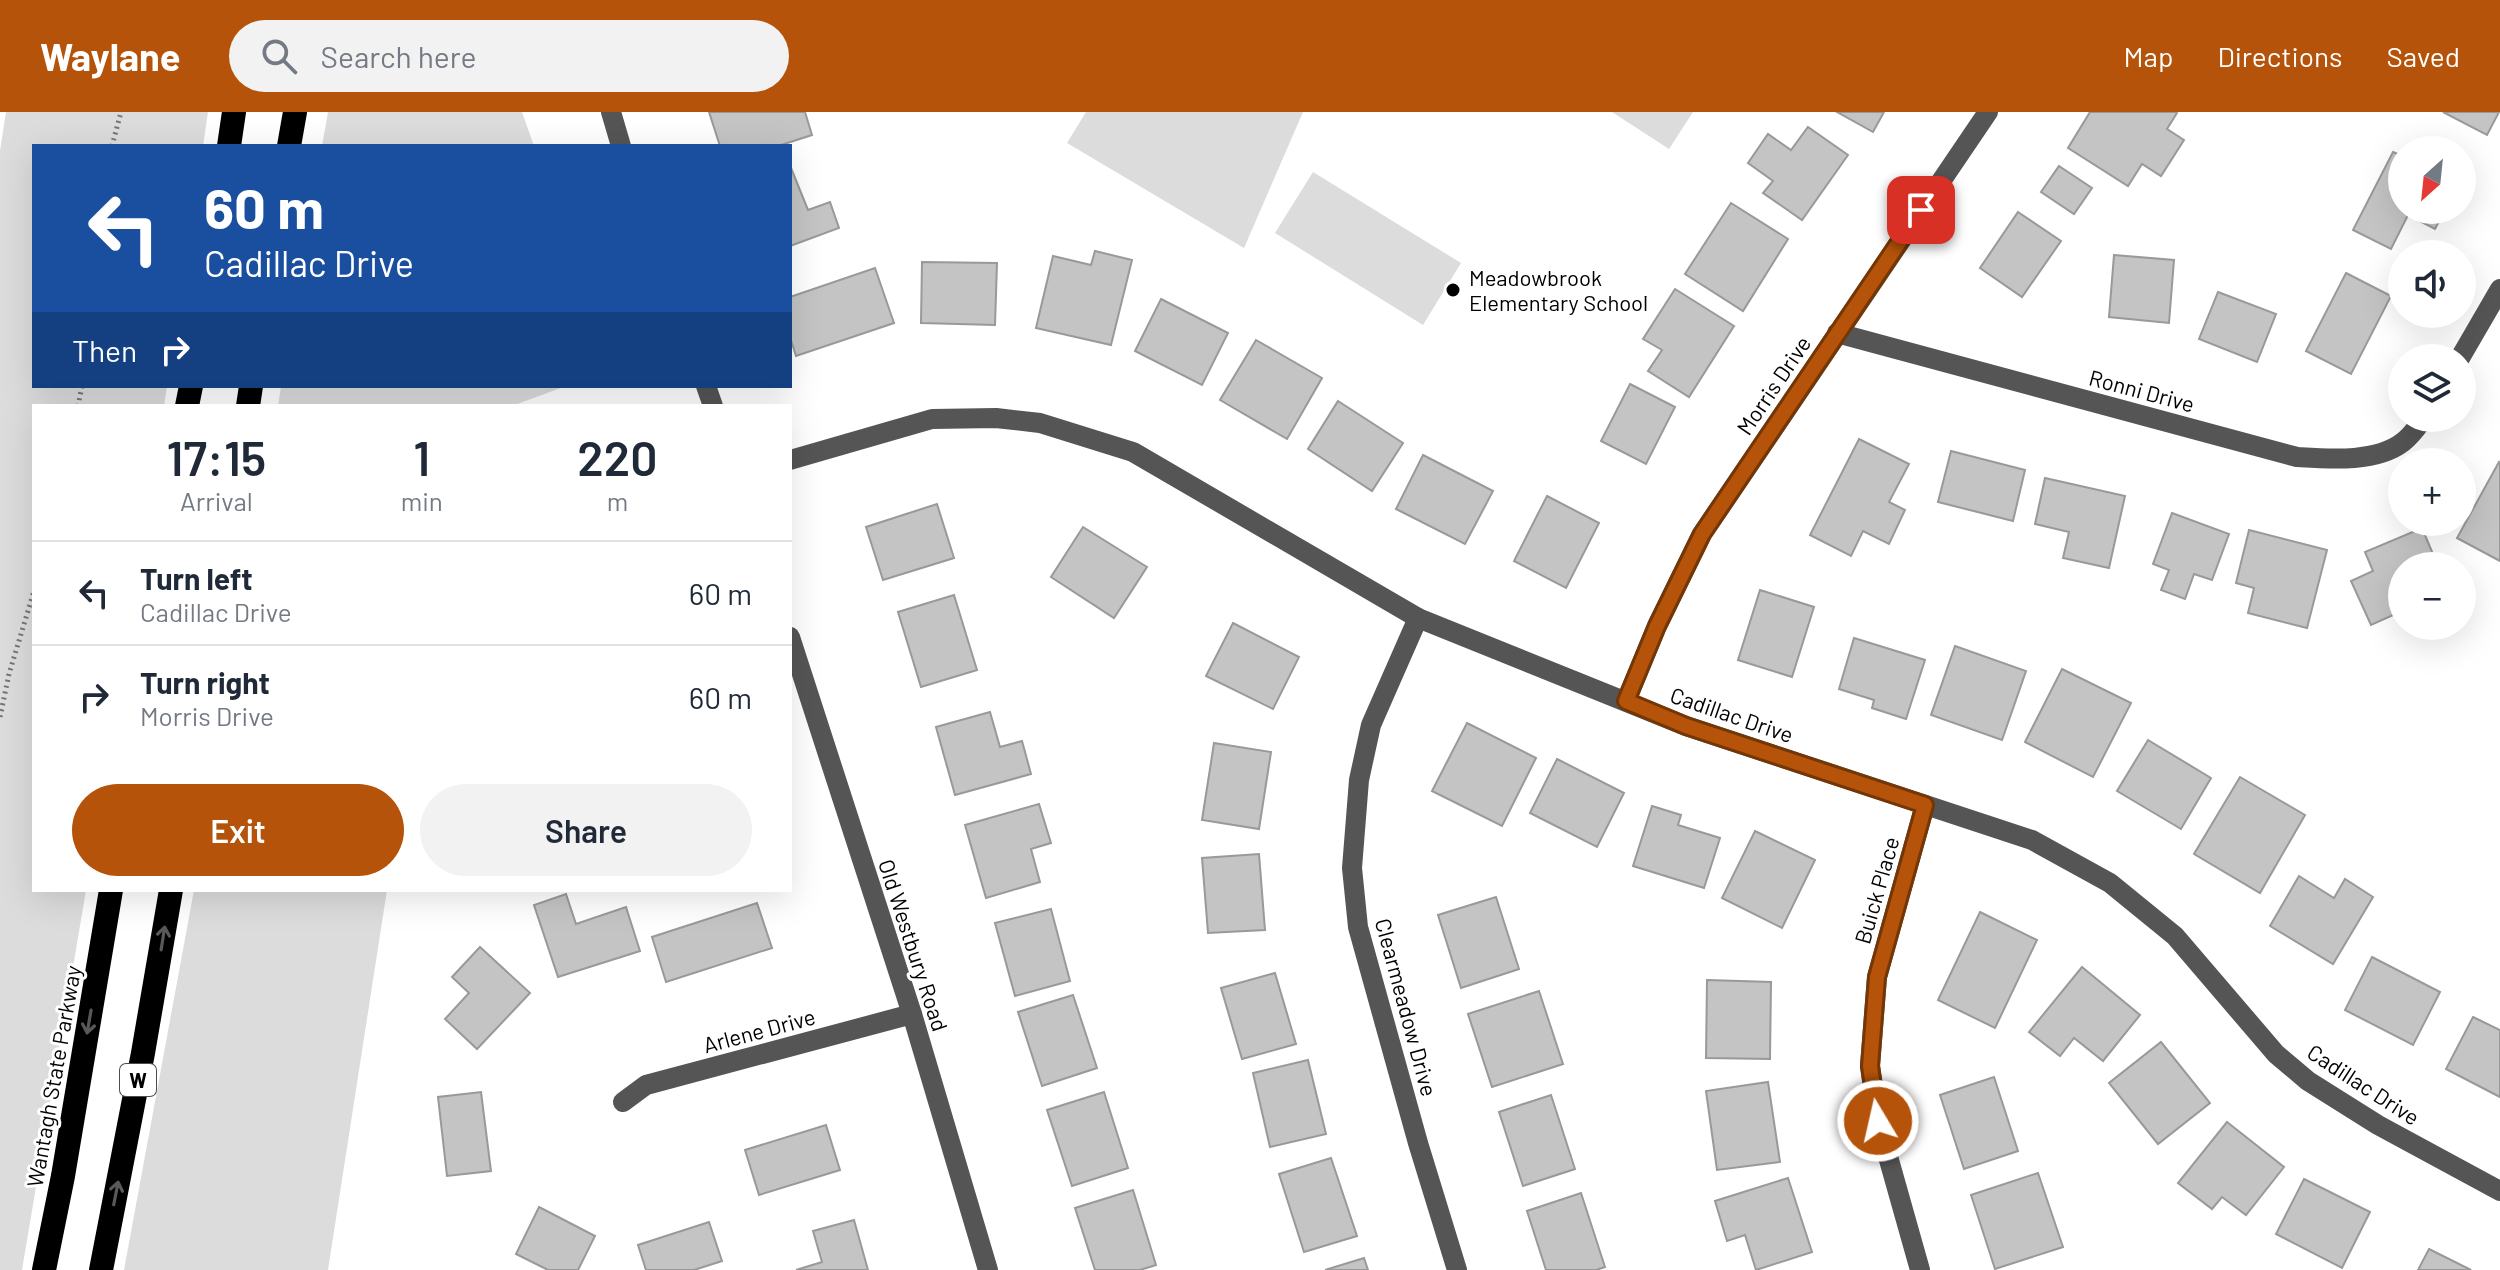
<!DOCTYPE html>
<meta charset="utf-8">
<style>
:root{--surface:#fff;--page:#f2f2f3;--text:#1f2937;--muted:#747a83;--line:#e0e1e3;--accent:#b45309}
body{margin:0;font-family:Barlow,sans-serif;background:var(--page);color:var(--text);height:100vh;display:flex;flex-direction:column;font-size:30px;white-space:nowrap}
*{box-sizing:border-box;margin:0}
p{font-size:26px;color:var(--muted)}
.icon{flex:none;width:44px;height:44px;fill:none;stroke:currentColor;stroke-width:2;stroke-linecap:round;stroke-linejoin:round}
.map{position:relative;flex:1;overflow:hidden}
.side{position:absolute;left:32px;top:292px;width:760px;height:488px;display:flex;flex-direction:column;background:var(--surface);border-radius:0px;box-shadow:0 8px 32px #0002}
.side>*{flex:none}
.guide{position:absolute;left:32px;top:32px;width:760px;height:244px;border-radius:0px;box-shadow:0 8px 32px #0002;background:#1a4fa0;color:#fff;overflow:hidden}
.needle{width:52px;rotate:207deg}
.tools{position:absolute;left:2388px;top:24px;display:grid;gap:16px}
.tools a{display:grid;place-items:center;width:88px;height:88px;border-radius:50%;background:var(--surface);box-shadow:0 8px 32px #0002;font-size:40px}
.pin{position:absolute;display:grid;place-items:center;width:68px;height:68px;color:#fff;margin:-34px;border-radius:16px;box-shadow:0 4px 12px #0006}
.me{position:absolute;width:88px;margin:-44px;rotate:351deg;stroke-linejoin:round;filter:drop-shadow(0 0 6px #0008)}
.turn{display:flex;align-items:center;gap:28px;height:168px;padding:0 40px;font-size:36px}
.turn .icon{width:104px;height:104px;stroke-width:2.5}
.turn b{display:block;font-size:56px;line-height:68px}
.then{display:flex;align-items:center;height:76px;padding:0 40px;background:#0003;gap:16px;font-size:30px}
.eta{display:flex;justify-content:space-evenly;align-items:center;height:136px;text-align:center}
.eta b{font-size:48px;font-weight:600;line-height:56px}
.primary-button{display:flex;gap:16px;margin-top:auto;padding:16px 40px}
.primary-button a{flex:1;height:92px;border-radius:48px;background:var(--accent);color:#fff;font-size:32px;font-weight:600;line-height:92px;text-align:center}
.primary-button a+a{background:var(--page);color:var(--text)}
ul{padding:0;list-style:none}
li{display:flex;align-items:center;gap:24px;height:104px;padding:0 40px;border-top:2px solid var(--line)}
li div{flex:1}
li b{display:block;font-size:30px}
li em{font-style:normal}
header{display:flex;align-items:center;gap:48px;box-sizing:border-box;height:112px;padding:0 40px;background:var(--accent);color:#fff}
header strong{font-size:38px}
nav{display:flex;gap:44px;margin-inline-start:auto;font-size:28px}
.search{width:560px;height:72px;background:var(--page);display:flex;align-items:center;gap:20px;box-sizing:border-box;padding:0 28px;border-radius:44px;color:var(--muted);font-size:30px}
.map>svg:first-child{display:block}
</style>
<header>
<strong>Waylane</strong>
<div class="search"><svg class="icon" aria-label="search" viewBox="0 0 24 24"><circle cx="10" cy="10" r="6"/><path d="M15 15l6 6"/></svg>Search here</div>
<nav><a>Map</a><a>Directions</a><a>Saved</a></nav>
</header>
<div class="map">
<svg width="2500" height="1158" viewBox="0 0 2500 1158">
<rect width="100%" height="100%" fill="#fff"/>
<g fill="#dcdcdc">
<polygon points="6,0 208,0 203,34 34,34 34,274 167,274 164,294 34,294 34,778 86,778 22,1158 0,1158 0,39"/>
<polygon points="328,0 522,0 534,34 322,34"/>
<polygon points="1086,0 1303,0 1244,136 1067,31"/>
<polygon points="1612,0 1693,0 1669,37"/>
<polygon points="1313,60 1461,151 1423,213 1275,121"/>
<polygon points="281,274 566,274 512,294 278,294"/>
<polygon points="194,778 387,778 328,1158 124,1158"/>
</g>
<g fill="#c4c4c4" stroke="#999" stroke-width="2">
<polygon points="709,0 805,0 812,23 778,34 720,34"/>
<polygon points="1837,0 1884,0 1873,20"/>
<polygon points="2090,0 2175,0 2177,1 2167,17 2184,28 2161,64 2142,52 2128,74 2068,36"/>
<polygon points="2443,0 2499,0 2487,23"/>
<polygon points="1808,15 1848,43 1802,108 1763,81 1773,69 1748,51 1768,22 1791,38"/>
<polygon points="2393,40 2402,44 2402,98 2445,98 2435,117 2408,103 2391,137 2353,118"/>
<polygon points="2059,54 2092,76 2074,102 2041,80"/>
<polygon points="791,56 808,98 830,90 839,116 790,134"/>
<polygon points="1731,91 1788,127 1743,199 1685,162"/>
<polygon points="2018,100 2061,129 2022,185 1980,156"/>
<polygon points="1095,139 1132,148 1111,233 1036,216 1053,144 1091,153"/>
<polygon points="2114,143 2174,148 2169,211 2109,205"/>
<polygon points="922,150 997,151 995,213 921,211"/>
<polygon points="875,156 894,211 796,244 790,225 790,185"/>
<polygon points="2346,161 2391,184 2351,262 2306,239"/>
<polygon points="1675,177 1734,214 1689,285 1648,259 1662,238 1643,227"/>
<polygon points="2218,180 2276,202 2257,250 2199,227"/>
<polygon points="1161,187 1228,221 1202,273 1135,239"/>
<polygon points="1256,228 1322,266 1287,327 1220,288"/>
<polygon points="1630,272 1675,295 1646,352 1601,329"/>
<polygon points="1338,289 1403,331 1372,379 1308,337"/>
<polygon points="1859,327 1909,352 1889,390 1905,398 1889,432 1863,419 1851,444 1810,423"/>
<polygon points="1951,339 2025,358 2013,409 1938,390"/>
<polygon points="1423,343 1493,379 1465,432 1396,397"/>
<polygon points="2499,350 2500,351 2500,449 2457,426"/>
<polygon points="2045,366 2125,384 2109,456 2063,446 2069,420 2035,412"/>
<polygon points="1547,384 1599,411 1566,476 1514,449"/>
<polygon points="937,392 954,446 883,468 866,415"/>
<polygon points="2172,401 2229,422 2212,468 2194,462 2185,487 2161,478 2169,458 2153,452"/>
<polygon points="1083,415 1147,455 1114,506 1051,465"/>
<polygon points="2422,416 2438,454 2402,454 2402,499 2371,513 2351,469 2373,459 2365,440"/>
<polygon points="2249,418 2327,438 2307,516 2248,501 2254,476 2236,471"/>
<polygon points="1760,478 1814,495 1792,565 1738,548"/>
<polygon points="954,483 977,558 921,575 898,500"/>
<polygon points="1233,511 1299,545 1273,597 1206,564"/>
<polygon points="1854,526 1925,548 1906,607 1872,596 1874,588 1839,577"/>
<polygon points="1955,534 2026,559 2002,628 1931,603"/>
<polygon points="2062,557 2131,591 2093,665 2025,630"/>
<polygon points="990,600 1000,635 1022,629 1031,662 955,683 936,615"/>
<polygon points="1467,611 1536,646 1502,714 1432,679"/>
<polygon points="2148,628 2211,666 2181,717 2117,679"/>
<polygon points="1214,631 1271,640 1259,717 1202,708"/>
<polygon points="1557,647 1624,681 1597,735 1530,701"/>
<polygon points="2240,665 2305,703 2260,781 2194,742"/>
<polygon points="1039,692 1051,731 1031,737 1040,770 986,786 965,713"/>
<polygon points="1652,694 1681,703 1678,713 1720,726 1704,776 1633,754"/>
<polygon points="1755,719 1815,748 1782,816 1722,786"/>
<polygon points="1259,742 1265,818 1208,821 1202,746"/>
<polygon points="2299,764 2334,786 2345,767 2373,785 2333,852 2270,814"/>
<polygon points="566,782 576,812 626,795 640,839 558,865 534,793"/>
<polygon points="1496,785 1519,857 1461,876 1438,803"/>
<polygon points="757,791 772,836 666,870 652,825"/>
<polygon points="1051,797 1070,869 1015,884 995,811"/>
<polygon points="1980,800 2037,828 1995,916 1938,888"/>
<polygon points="480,835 530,881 477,937 445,907 469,881 452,865"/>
<polygon points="2372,845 2440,880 2413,933 2345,898"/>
<polygon points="2082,855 2140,903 2103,949 2074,926 2060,944 2029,920"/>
<polygon points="1275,861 1296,932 1242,947 1221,876"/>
<polygon points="1707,868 1771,870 1770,947 1706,946"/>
<polygon points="1539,879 1563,952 1492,975 1468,902"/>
<polygon points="1073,883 1097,956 1042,974 1018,900"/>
<polygon points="2473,905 2500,918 2500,985 2446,957"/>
<polygon points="2161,930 2210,991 2158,1032 2109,971"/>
<polygon points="1308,948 1326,1022 1270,1035 1253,961"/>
<polygon points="1994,965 2018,1039 1964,1057 1940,983"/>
<polygon points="1768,970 1780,1050 1717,1058 1706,979"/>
<polygon points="481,980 491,1059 447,1064 438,985"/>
<polygon points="1104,980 1128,1056 1072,1074 1047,998"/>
<polygon points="1551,983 1575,1057 1523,1074 1499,1000"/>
<polygon points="2227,1010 2284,1055 2246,1103 2222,1085 2212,1097 2178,1071"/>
<polygon points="826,1013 840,1058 759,1083 745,1038"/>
<polygon points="1331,1046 1357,1124 1304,1140 1279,1062"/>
<polygon points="2038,1061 2063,1135 1995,1157 1971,1083"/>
<polygon points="1788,1066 1812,1140 1756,1158 1745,1123 1727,1129 1715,1089"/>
<polygon points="2304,1067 2370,1100 2342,1156 2276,1122"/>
<polygon points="1133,1078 1156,1153 1140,1158 1095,1158 1075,1096"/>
<polygon points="1581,1081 1605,1155 1596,1158 1546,1158 1527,1099"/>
<polygon points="539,1095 595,1124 578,1158 548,1158 516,1142"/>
<polygon points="854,1108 868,1158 796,1158 822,1150 813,1119"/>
<polygon points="709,1110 722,1149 694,1158 646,1158 638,1133"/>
<polygon points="2429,1137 2471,1158 2418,1158"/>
<polygon points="1364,1146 1368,1158 1325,1158"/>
</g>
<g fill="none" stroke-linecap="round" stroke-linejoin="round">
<g stroke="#777" stroke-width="5" stroke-dasharray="2 4" stroke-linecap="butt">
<polyline points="112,34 121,0"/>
<polyline points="78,294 82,274"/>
<polyline points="0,605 9,562 34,479"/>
</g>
<g stroke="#555" stroke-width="20">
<polyline points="611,0 621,34"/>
<path d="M1837,221l460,124c32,2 79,6 106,-15 8,-6 15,-16 21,-24"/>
<polyline points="2460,246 2500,177"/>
<polyline points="706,274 713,294"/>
<polyline points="790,348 932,307 996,306 1040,311 1133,340 1418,506 1686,614 2032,728 2110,771 2175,824 2276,942 2308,969 2378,1013 2500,1079"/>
<polyline points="1418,506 1371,613 1359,668 1352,756 1358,815 1418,1031 1457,1158"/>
<polyline points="790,525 912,902 988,1158"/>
<polyline points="1626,589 1657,514 1702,422 1988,0"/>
<polyline points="623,990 646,973 912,902"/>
<polyline points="1920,1158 1878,1009 1870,954 1877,865 1925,693"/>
</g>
<g stroke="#000" stroke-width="24">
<polyline points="229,34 234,0"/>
<polyline points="289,34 295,0"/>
<polyline points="187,294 191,274"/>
<polyline points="248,294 251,274"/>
<polyline points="44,1158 63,1064 111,778"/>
<polyline points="101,1158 143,941 171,778"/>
</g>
</g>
<defs><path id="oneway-shaft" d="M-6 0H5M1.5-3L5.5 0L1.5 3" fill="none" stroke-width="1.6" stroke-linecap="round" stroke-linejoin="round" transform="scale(2)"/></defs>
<g stroke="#595959">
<use href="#oneway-shaft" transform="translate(163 826) rotate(-81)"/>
<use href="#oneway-shaft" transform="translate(89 910) rotate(100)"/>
<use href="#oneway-shaft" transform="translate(116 1081) rotate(-79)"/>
</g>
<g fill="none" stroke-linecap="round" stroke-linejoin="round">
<g stroke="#753606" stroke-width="20">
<polyline id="route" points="1878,1009 1870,954 1877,865 1925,693 1686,614 1626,589 1657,514 1702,422 1921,98"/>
</g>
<use href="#route" stroke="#b45309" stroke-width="14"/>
</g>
<circle fill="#000" stroke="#fff" stroke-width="3" cx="1453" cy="178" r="8"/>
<g text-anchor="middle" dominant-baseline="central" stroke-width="6" stroke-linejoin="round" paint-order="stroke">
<rect fill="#fff" stroke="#4c4c4c" stroke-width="2" x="120" y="952" width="36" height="32" rx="6"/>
<g font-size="20" font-weight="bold" fill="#000">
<text x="138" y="968">W</text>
</g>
<g font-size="22" fill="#000" stroke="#fff" text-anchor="start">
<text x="1469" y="165">Meadowbrook<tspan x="1469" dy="25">Elementary School</tspan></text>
</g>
<g font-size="22" fill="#000" stroke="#fff">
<text transform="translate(1773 273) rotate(-56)">Morris Drive</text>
<text transform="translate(2142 278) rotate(15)">Ronni Drive</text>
<text transform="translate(1732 602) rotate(19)">Cadillac Drive</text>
<text transform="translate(1876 778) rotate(-74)">Buick Place</text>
<text transform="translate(914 833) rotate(72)">Old Westbury Road</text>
<text transform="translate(1407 895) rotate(75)">Clearmeadow Drive</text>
<text transform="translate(759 918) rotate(-15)">Arlene Drive</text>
<text transform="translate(53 964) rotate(-80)">Wantagh State Parkway</text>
<text transform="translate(2364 972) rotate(33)">Cadillac Drive</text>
</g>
</g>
</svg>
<div class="tools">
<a><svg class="needle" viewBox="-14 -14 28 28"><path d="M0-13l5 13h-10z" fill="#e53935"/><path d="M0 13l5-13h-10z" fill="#747a83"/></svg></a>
<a><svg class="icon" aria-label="sound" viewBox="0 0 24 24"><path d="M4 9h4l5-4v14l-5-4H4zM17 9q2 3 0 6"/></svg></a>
<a><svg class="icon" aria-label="layers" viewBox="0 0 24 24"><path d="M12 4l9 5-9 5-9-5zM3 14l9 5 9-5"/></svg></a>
<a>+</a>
<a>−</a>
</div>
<div class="pin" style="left:1921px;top:98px;background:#d93025"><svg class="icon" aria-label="arrive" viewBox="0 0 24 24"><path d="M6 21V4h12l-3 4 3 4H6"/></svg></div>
<svg class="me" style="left:1878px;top:1009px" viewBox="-20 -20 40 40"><circle r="17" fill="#b45309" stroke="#fff" stroke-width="3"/><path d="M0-11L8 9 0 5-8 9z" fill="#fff"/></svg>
<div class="guide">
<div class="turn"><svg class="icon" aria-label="left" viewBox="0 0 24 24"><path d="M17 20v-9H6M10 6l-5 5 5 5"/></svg><div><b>60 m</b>Cadillac Drive</div></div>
<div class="then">Then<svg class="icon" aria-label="right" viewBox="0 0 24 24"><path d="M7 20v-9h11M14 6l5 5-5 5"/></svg></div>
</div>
<section class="side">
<div class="eta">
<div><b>17:15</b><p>Arrival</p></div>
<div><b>1</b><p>min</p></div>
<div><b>220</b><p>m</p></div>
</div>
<ul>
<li><svg class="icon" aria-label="left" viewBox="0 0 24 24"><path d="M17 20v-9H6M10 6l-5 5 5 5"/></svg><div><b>Turn left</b><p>Cadillac Drive</p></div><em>60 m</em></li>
<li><svg class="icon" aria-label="right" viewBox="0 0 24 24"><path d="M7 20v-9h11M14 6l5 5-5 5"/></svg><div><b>Turn right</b><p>Morris Drive</p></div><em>60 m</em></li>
</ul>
<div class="primary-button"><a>Exit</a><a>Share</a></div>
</section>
</div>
